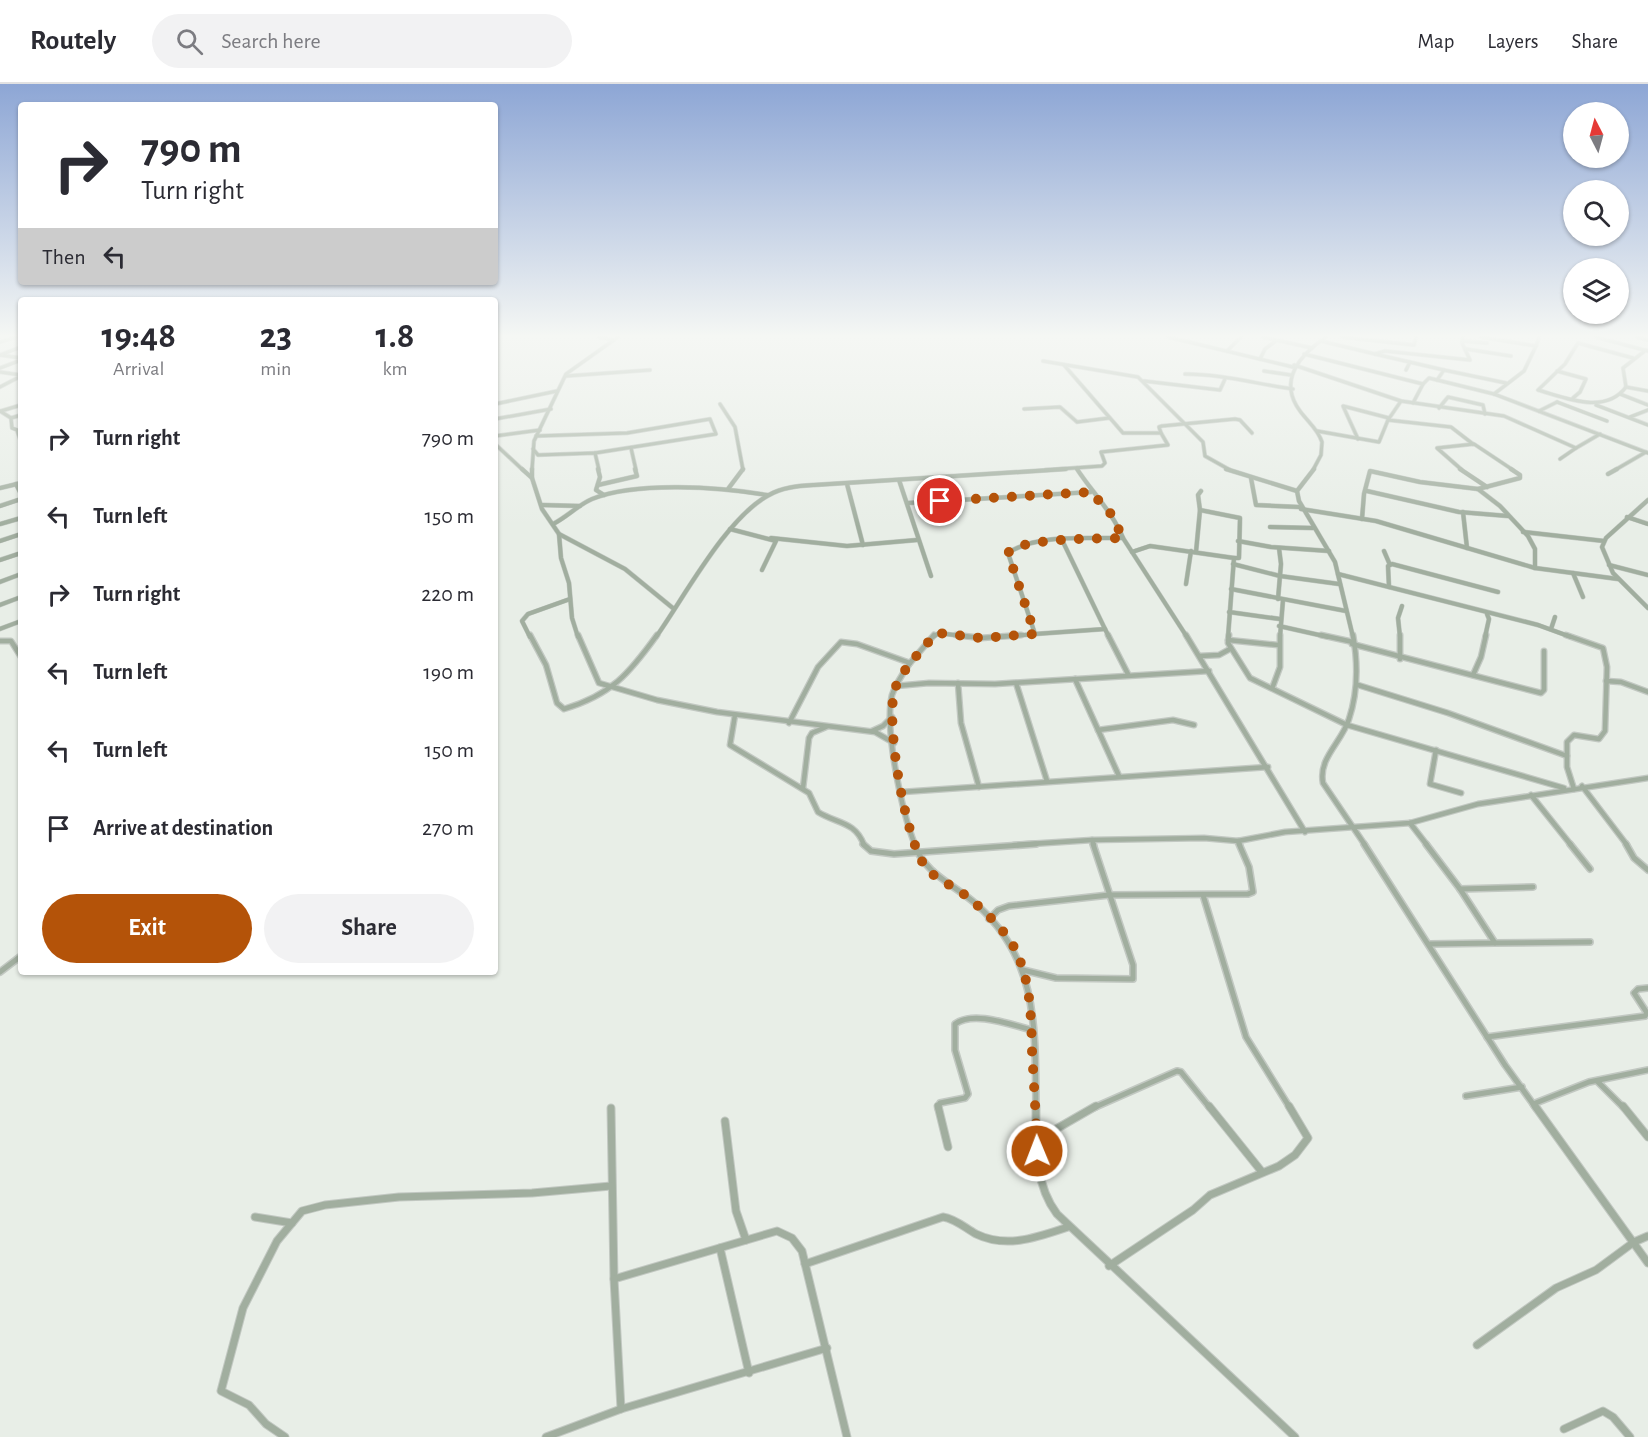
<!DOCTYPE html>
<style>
:root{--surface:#fff;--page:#f2f2f3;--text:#2b2b33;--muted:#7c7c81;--line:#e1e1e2;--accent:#b45309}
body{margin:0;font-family:"Alegreya Sans",sans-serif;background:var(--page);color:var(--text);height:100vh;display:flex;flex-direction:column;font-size:22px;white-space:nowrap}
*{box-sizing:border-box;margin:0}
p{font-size:20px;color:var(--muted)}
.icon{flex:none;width:33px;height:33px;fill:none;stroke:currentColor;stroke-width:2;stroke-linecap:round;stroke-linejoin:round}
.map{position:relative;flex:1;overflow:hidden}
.details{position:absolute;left:18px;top:213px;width:480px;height:678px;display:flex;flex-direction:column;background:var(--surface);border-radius:6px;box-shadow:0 2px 4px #0004}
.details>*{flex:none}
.guide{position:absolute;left:18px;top:18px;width:480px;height:183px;border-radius:6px;box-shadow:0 2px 4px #0004;background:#fff;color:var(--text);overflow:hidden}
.needle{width:39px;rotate:354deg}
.fabs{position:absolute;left:1563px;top:18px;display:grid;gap:12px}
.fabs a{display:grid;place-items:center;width:66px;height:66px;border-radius:50%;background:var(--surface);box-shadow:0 2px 4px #0004;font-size:30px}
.pin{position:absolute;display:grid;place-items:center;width:51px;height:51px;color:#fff;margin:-26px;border:3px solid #fff;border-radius:50%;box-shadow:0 2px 6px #0007}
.me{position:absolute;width:66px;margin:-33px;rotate:359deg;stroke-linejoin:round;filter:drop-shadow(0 0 4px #0008)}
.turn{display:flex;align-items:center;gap:21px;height:126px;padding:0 24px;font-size:27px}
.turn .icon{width:78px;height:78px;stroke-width:2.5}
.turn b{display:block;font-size:42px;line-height:51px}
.then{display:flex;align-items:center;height:57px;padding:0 24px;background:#0003;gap:12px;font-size:22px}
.eta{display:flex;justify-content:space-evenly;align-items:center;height:102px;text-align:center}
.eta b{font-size:36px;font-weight:700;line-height:42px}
.button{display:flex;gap:12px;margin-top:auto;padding:12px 24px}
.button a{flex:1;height:69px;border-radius:36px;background:var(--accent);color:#fff;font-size:24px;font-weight:700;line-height:69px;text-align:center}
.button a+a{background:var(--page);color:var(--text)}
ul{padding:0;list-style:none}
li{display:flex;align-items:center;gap:18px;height:78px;padding:0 24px}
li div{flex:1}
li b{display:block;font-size:22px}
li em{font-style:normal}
header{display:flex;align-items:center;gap:36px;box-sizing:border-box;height:84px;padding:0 30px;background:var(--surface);border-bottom:2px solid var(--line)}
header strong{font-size:28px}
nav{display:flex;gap:33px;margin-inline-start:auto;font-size:21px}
.search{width:420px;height:54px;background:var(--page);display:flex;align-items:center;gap:15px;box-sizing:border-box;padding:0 21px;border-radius:33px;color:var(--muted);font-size:22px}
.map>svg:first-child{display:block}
</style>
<header>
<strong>Routely</strong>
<div class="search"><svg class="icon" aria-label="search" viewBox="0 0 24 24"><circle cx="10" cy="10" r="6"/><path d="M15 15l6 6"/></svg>Search here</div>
<nav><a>Map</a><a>Layers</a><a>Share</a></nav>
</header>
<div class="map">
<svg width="1648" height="1353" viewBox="0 0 1648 1353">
<rect width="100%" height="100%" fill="#e8eee7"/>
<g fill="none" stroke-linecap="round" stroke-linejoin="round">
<g stroke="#c2c8c2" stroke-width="4.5">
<g id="street-far4">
<polyline points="599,253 614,256"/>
<polyline points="1168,253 1293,283"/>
<polyline points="1263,253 1312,264"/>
<polyline points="1342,253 1414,261 1416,253"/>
<polyline points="1481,253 1536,262 1539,253"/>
<polyline points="1596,253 1648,267"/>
<polyline points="1637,253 1648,256"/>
<polyline points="1321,257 1375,270 1385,267 1470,276 1462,259 1463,253"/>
<polyline points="1463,257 1487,259"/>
<polyline points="0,258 16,253"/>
<polyline points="1466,265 1511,272"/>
<polyline points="1227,267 1241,253"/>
<polyline points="1304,270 1423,300 1413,319"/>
<polyline points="1375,270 1444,286"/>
<polyline points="0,271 21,263"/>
<polyline points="0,271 21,274"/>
<path d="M1633,274l-55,-15 -13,21 -27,26c28,8 67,25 88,-3l22,4"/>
<polyline points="1260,275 1265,265 1277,256"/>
<polyline points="1043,277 1138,293 1203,358 1205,372 1230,386"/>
<polyline points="1294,281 1401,317 1504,332 1576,364 1600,350"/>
<polyline points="0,284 21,276"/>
<polyline points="1406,286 1410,278"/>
<polyline points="1264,287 1291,291"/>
<polyline points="1557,287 1586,295 1580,308 1573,314"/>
<polyline points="0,288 21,291"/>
<path d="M1185,290c36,0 72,10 108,15"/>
<polyline points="566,292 650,286"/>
<polyline points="1437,296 1444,286 1506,299"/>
<polyline points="1144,297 1220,306 1225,295"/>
<polyline points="1423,300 1429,294 1494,310 1648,369"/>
<polyline points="0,303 21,292"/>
<polyline points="1626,303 1623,284 1646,266"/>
<polyline points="1494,310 1524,287 1536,262"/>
<polyline points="1620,310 1648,321"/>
<polyline points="1401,317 1388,336 1451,343 1473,360"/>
<polyline points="1557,318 1607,337"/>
<polyline points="495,320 557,307"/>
<polyline points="720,320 735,343 743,386"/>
<polyline points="1596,321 1648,341"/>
<polyline points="1439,324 1448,313 1483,321 1485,330"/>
<polyline points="1024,325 1060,323 1077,338 1109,334"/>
<polyline points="0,327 11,334 12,344 17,346 21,358"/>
<polyline points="1,327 21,321"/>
<polyline points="1539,327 1557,318"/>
<polyline points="1630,333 1648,326"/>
<polyline points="11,334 21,331"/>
<polyline points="495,335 551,325"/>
<polyline points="1317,347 1379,358 1388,336"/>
<polyline points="1161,349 1159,343 1162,342 1235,335 1240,336 1252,349"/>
<polyline points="495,352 540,346"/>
<polyline points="536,352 627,349 710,335 716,350 595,369"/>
<polyline points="1358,355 1343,322 1389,334"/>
<polyline points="495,360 523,386"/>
<polyline points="631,364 636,386"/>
<polyline points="533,365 538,371 595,369 599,386"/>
<polyline points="1560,375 1576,364"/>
<polyline points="1077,384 1078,386"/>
<polyline points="532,386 534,357 566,290 618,253"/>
<polyline points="1045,386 1102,382 1105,379 1101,368 1168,361 1161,349 1123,349 1064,281"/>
<path d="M1313,386l8,-15 1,-13c-4,-13 -14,-20 -22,-31 -23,-31 1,-57 26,-74"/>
<polyline points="1462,386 1437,364 1474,360 1513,386"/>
<polyline points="1615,386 1646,368"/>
</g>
</g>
<g stroke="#c2c8c2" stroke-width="5">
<g id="street-far3">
<polyline points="522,385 532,394"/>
<polyline points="532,385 532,394 542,425 559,450 561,474 569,499 572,534 578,553"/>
<polyline points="598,385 600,393 596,406 604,411"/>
<path d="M1077,385c15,23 36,44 46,69l64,99"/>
<polyline points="1226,385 1297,407"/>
<polyline points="1314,385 1297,407 1299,417 1335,478 1353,553"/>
<polyline points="1460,385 1487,403"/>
<polyline points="1608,390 1617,385"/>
<polyline points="1251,394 1256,421 1299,423"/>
<polyline points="899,396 931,492"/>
<polyline points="16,400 21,410"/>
<polyline points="847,400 863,461"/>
<polyline points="598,401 637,392 635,385"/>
<polyline points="0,404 21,399"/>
<polyline points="728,405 743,385"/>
<polyline points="1478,405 1520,394 1520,391 1511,385"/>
<polyline points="1367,407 1459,428 1508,432"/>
<polyline points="1648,416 1606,454 1602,463 1613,489 1648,524"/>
<polyline points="908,419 1091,408"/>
<polyline points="542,421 580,422"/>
<polyline points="0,422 21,415"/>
<polyline points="1301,425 1376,437 1535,484 1618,495"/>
<polyline points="1200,426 1240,434 1239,474 1234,474"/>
<polyline points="1463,428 1467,464"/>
<polyline points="1627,433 1648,440"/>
<polyline points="1362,435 1364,410 1370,387 1420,398 1478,405 1500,422 1528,452 1535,465 1535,484"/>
<polyline points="0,440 21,434"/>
<path d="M553,440c14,-7 25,-19 39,-25 44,-18 128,-12 175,-4"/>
<polyline points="1270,443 1313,444"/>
<polyline points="730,445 776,457 762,486"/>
<polyline points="1523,448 1604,457"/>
<polyline points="559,450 625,485 674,525"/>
<polyline points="771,454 847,462 917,456"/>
<polyline points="0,457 21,450"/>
<polyline points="1238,457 1271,463 1329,467"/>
<path d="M1063,458l42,87 -70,5 -27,-81c30,-20 80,-14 115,-15"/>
<polyline points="1384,467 1390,481"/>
<polyline points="1132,468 1150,462 1234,474 1228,553"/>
<polyline points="1196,468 1200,426 1198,411 1201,407"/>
<polyline points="0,476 21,469"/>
<polyline points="1233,480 1280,492 1339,500"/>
<polyline points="1609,481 1648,491"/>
<polyline points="1573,489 1583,513"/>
<polyline points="1338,490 1538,541 1571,553"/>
<polyline points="0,498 21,490"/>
<polyline points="1186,500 1191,467"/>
<polyline points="1389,503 1388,482 1392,480 1498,508"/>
<polyline points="1231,505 1346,527"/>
<polyline points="1278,515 1281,480 1279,464"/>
<polyline points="0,521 21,513"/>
<polyline points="1229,528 1280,535"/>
<polyline points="1279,542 1328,553"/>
<polyline points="0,545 21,537"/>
<polyline points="1105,545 1109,553"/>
<polyline points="1551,545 1555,533"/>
<polyline points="530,553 522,537 528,530 570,515"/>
<path d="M656,553c29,-41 70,-119 113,-142 13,-8 30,-9 45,-10l252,-16"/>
<polyline points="933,553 939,549 969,553"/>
<polyline points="1001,553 1035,550"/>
<polyline points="1280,553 1283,516"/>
<polyline points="1400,553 1398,534 1402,522"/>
<polyline points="1485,553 1489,535 1487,530"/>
</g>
</g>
<g stroke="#c2c8c2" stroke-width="7">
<g id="street-far2">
<path d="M530,551l16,30 11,38 7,6c47,-14 65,-35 93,-74"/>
<polyline points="578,551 599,599 657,616 717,628 875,648 894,659"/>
<polyline points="956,551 981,554 1021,551"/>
<polyline points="1108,551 1128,590"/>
<polyline points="1186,551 1305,748"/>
<polyline points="1229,551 1228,559 1250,594 1347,641 1564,704"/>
<polyline points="1321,551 1353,558"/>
<path d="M1353,551c5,28 5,57 -4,84 -7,23 -31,39 -26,64l42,62"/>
<polyline points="1400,551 1400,575"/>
<polyline points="1566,551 1603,564 1607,583 1605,647 1599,655 1574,651 1567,658 1567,683 1574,705"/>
<polyline points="1228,556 1278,561"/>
<polyline points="0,557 11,557 21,573"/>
<polyline points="1352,560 1541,609 1544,606 1544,567"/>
<polyline points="1200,572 1219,571 1230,565"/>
<polyline points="910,579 934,551"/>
<polyline points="1473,591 1481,573 1486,551"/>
<polyline points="1075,595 1119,692"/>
<polyline points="1606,597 1621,598 1648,608"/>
<polyline points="958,599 961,639 979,703"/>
<polyline points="1016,599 1047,697"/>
<polyline points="1358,601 1448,629 1567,672"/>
<polyline points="896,602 929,599 995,600 1209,587"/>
<polyline points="1273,602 1280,583 1280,551"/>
<path d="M735,631l-5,30 79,48 9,19c19,12 37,9 46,33"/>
<path d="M789,639l29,-56 23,-25 16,2 53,19c-7,10 -14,20 -18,32 -8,34 10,117 23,150"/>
<polyline points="1098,646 1173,636 1194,641"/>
<polyline points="872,647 883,642 892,633"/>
<polyline points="1436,666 1430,700 1461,709"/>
<polyline points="1582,702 1627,761"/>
<polyline points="803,704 809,654 812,649 826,643"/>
<polyline points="902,708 1268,683"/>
<polyline points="1531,711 1571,761"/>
<polyline points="1410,739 1427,761"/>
<polyline points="1092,756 1094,761"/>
<polyline points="1238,757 1240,761"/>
<polyline points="1014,761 1092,756 1204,754 1238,757 1285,748 1410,739 1478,720 1648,694"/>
</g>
</g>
<g stroke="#c2c8c2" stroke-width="8">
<g id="street-far1">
<polyline points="863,760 871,767 894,770 1036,760"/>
<path d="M914,760c12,31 38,39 62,60 63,55 59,126 60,204"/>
<polyline points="1364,760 1505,981 1536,1024"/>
<polyline points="1426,760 1460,805 1495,859 1430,860"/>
<polyline points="1570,760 1590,785"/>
<polyline points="1626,760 1634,774 1648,786"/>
<polyline points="1460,805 1533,803"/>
<polyline points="1203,811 1246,953 1290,1024"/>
<polyline points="989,835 998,826 1009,822 1109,811 1248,810 1253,808 1249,783 1239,760"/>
<polyline points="1495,859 1590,858"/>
<polyline points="1023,886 1056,894 1133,895 1133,881 1093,760"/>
<polyline points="0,888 21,872"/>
<polyline points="1487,953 1645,932 1647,929 1634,909 1638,905 1648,904"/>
<polyline points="1597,997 1624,1024"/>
<polyline points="1466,1012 1522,1003"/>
<polyline points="1533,1020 1589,998 1648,986"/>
<path d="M938,1024l2,-5 25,-5 3,-4 -13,-44v-26c19,-14 56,1 77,6"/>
<polyline points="1093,1024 1177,987 1181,988 1210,1024"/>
</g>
</g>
<g stroke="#c2c8c2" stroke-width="9">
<g id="street">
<polyline points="938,1022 948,1063"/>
<path d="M1036,1022c0,37 -2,78 21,108l238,223"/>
<polyline points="1209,1022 1262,1088"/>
<polyline points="1535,1022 1648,1179"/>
<polyline points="1623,1022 1648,1053"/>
<polyline points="611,1024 614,1195 777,1147 792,1154 802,1167 847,1353"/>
<polyline points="725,1037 736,1127 746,1156"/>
<polyline points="1037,1056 1096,1022"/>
<polyline points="255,1133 292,1139"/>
<polyline points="720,1164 749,1289"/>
<path d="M805,1180l138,-47c13,2 22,11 33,17 31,15 62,3 92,-7"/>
<polyline points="1109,1182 1193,1126 1210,1111 1279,1082 1295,1071 1308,1054 1289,1022"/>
<polyline points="614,1195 621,1325"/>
<polyline points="1477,1261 1556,1204 1596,1186 1634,1158 1648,1152"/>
<polyline points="1564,1345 1603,1327 1613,1333 1630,1353"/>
<polyline points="285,1353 266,1340 249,1321 221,1307 243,1224 277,1157 302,1127 325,1121 399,1113 532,1109 611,1102"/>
<polyline points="546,1353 621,1325 827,1264"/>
</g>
</g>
<use href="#street-far4" stroke="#a1ae9f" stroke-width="3"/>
<use href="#street-far3" stroke="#a1ae9f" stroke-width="4"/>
<use href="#street-far2" stroke="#a1ae9f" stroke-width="4.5"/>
<use href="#street-far1" stroke="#a1ae9f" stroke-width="5"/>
<use href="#street" stroke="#a1ae9f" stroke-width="7"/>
</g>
<linearGradient id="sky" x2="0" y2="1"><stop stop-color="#8da6d5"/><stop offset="0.57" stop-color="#f5f7f4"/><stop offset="1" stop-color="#f5f7f4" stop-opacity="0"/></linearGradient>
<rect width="1648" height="442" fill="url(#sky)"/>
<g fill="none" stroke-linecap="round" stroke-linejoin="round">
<path stroke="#b45309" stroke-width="10" stroke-dasharray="0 18" d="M940,417l151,-9 20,22 12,24c-22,1 -102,-1 -115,15l27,81 -54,4 -42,-5 -5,2c-13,17 -29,31 -38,51 -13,28 10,162 32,184 11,11 26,16 38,26 16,12 40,35 49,53 16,33 16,66 17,102 2,33 4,67 5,100"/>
</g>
</svg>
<div class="fabs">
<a><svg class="needle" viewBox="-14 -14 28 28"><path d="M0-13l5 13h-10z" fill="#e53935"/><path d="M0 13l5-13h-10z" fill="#7c7c81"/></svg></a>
<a><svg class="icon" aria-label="search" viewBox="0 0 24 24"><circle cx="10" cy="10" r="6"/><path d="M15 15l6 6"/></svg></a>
<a><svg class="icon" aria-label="layers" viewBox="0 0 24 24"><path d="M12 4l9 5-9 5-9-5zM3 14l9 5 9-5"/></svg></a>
</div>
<div class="pin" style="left:940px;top:417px;background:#d93025"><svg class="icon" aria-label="arrive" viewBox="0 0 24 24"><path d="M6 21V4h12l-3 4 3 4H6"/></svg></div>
<svg class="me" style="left:1037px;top:1067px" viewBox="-20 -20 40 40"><circle r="17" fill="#b45309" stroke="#fff" stroke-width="3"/><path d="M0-11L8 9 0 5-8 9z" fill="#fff"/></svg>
<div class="guide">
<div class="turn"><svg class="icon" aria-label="right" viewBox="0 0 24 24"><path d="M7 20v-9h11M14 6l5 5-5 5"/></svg><div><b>790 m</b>Turn right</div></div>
<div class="then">Then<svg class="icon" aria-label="left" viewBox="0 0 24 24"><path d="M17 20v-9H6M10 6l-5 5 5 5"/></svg></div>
</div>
<section class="details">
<div class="eta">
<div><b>19:48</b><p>Arrival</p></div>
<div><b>23</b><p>min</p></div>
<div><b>1.8</b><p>km</p></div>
</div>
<ul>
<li><svg class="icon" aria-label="right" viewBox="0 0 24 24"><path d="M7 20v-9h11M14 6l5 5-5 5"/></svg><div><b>Turn right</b></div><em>790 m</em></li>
<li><svg class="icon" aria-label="left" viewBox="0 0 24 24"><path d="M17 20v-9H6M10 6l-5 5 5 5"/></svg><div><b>Turn left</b></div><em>150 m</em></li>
<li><svg class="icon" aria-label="right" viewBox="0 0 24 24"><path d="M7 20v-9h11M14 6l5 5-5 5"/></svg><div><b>Turn right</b></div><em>220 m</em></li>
<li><svg class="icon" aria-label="left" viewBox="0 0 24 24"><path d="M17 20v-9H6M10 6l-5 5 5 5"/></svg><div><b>Turn left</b></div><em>190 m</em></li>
<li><svg class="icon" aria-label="left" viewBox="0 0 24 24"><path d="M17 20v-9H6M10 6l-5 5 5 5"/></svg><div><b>Turn left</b></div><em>150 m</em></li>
<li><svg class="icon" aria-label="arrive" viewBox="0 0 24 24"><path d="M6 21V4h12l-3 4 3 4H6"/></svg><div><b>Arrive at destination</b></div><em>270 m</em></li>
</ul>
<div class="button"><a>Exit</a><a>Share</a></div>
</section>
</div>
